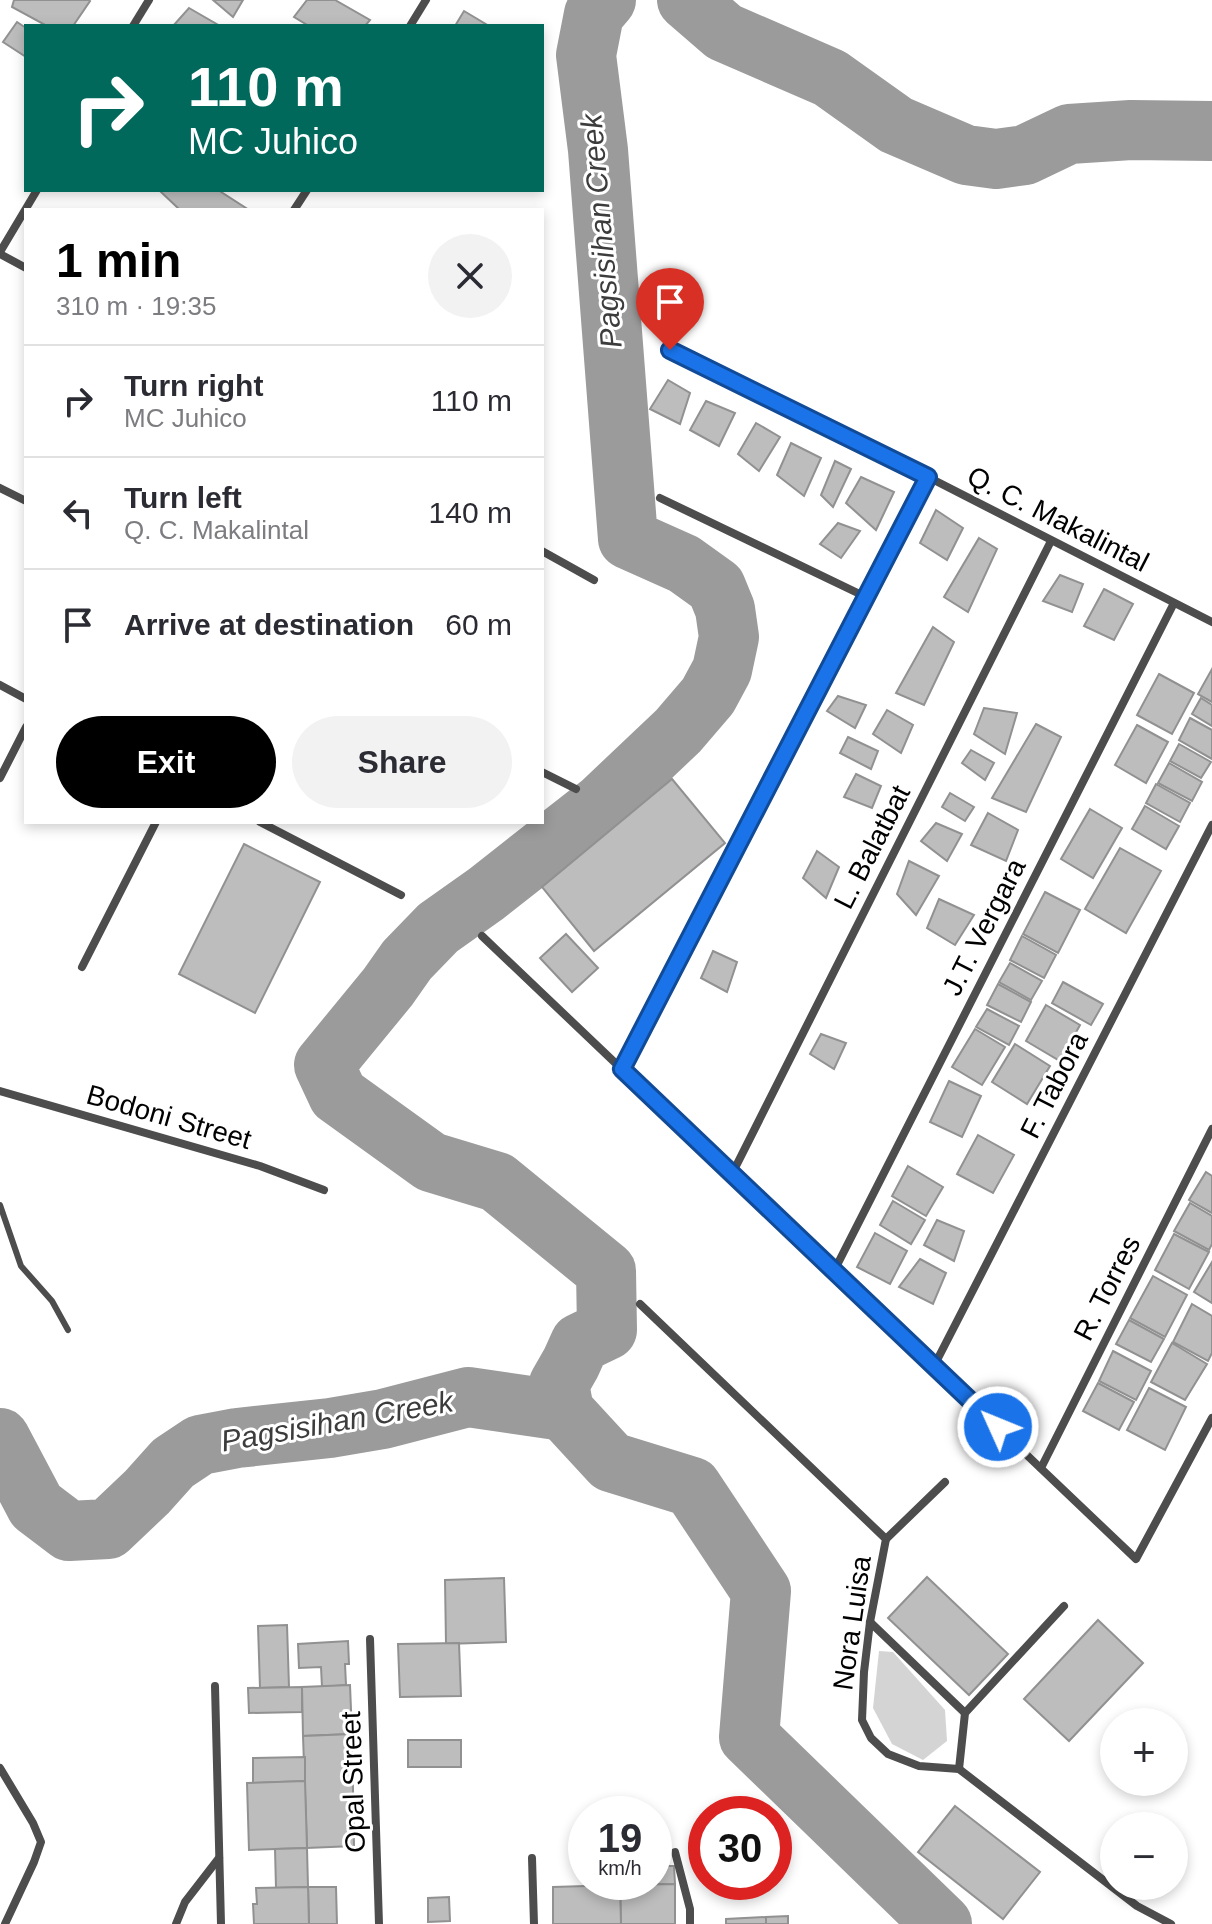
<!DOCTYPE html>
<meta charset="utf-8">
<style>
:root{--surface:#fff;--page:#f2f2f3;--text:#2b2b33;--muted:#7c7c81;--line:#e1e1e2;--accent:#000}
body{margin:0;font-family:Helvetica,sans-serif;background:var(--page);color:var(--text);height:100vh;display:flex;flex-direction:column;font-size:30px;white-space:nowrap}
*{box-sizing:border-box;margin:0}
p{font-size:26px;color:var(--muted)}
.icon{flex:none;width:44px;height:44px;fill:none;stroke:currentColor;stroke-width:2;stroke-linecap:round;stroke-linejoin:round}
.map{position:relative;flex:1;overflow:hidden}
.drawer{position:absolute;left:24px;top:208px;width:520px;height:616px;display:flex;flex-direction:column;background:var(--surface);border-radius:0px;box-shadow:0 4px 12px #0003}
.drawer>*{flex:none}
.top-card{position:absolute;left:24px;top:24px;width:520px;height:168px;border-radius:0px;box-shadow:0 4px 12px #0003;background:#00695c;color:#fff;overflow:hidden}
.buttons{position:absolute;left:1100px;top:1708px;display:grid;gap:16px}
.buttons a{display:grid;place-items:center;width:88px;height:88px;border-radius:50%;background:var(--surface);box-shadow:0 4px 12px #0003;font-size:40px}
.speed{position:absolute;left:568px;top:1796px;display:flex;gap:16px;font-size:40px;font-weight:700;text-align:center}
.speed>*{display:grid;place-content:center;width:104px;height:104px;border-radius:50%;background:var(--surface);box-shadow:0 4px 12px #0003;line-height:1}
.speed small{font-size:20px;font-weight:400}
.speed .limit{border:12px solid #d22;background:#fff;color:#111}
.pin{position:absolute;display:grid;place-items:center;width:68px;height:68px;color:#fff;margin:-82px -34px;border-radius:50% 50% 50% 0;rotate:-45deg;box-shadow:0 0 8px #0007}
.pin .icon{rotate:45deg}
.me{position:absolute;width:88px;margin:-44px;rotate:314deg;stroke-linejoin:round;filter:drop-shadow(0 0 6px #0008)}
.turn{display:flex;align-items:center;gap:28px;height:168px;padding:0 32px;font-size:36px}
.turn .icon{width:104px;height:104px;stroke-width:2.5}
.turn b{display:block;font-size:56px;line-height:68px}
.round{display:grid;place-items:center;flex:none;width:84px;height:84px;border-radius:42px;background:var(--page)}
.headline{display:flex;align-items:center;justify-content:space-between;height:136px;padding:0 32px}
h1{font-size:48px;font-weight:600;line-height:60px;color:var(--accent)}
.action{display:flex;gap:16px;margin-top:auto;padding:16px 32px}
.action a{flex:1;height:92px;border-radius:48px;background:var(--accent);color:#fff;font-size:32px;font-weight:600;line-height:92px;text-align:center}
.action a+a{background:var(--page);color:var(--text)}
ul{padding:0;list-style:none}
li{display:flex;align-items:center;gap:24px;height:112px;padding:0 32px;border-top:2px solid var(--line)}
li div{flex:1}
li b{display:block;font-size:30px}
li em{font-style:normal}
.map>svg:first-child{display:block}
</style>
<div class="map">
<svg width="1212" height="1924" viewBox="0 0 1212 1924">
<rect width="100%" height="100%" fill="#fff"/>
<polygon fill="#d4d4d4" points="879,1651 893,1652 945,1710 947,1741 923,1760 892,1744 873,1708"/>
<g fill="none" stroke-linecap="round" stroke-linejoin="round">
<g stroke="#9b9b9b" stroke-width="60">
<polyline points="606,0 594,14 586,55 598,150 628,539 684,564 716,587 725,609 729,637 722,670 708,696 678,731 602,803 486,894 438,928 407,960 388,987 324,1065 338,1095 431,1162 497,1182 606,1271 607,1330 580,1343 571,1363 559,1384 564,1411 611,1462 692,1487 761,1591 749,1737 942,1924"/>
<polyline points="687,0 724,32 830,78 896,125 966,155 996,159 1025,155 1069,134 1131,130 1212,131"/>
<polyline points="0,1438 36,1506 69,1531 108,1529 147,1492 173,1463 200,1445 237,1438 330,1428 383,1419 468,1397 564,1411"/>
</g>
</g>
<g fill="#bdbdbd" stroke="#919191" stroke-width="2">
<polygon points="14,0 89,0 90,1 73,26 47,26 12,7"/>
<polygon points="213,0 243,0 233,17"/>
<polygon points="307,0 335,0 370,20 365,26 309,26 294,17"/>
<polygon points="189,8 220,26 173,26"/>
<polygon points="464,11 489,26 455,26"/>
<polygon points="17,22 26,28 26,57 3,42"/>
<polygon points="163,190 218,190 249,210 180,210 161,192"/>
<polygon points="668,380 690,393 680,424 650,409"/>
<polygon points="706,401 735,413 719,446 690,430"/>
<polygon points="756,423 780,437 759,471 738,454"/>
<polygon points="791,443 821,458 804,496 777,475"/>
<polygon points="835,461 851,469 833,507 821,495"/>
<polygon points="861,477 894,492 876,530 846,503"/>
<polygon points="936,510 963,528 947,560 920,543"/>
<polygon points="838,523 860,531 841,558 820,544"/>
<polygon points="979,538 997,549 968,612 944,597"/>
<polygon points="1060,575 1083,584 1072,612 1043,601"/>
<polygon points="1104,589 1133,604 1114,640 1084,626"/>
<polygon points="933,627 954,642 924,705 896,693"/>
<polygon points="1212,669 1212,702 1198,694"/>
<polygon points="1159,674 1194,693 1172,734 1137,715"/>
<polygon points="838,696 866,705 855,728 827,711"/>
<polygon points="1201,698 1212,705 1212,726 1192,714"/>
<polygon points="984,708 1017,713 1005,754 974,734"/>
<polygon points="887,710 913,725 901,753 873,734"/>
<polygon points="1190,718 1212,730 1212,759 1179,740"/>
<polygon points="1036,724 1061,737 1026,812 992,798"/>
<polygon points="1137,725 1168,742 1146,783 1115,765"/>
<polygon points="848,737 878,751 871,769 840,753"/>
<polygon points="1179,744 1211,762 1201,778 1170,761"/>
<polygon points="971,750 994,763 985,780 962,763"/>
<polygon points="1169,763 1202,782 1192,801 1158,783"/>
<polygon points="856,774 881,786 872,808 844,797"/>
<polygon points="672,779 725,843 594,951 542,887"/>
<polygon points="1156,784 1190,803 1180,822 1146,803"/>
<polygon points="950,793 974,807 965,821 942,807"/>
<polygon points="1145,806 1179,826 1166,849 1132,829"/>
<polygon points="1090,809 1122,828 1093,878 1061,859"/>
<polygon points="988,813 1018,830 1006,861 971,845"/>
<polygon points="936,823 962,834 947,861 921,841"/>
<polygon points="244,844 320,882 255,1013 179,974"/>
<polygon points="1120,848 1161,871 1126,933 1085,909"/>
<polygon points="817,851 839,867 826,898 803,878"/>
<polygon points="909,861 939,876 916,915 897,894"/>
<polygon points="1045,892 1080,910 1058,953 1023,934"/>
<polygon points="939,899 974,915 955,945 927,928"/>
<polygon points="566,934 598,968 572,992 540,958"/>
<polygon points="1022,936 1056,955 1044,978 1010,960"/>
<polygon points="713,951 737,962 727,992 701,978"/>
<polygon points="1010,963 1042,981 1031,1000 999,982"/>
<polygon points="1063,982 1103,1004 1091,1025 1052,1003"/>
<polygon points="998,984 1031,1002 1021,1022 987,1005"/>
<polygon points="1046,1005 1080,1025 1060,1061 1026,1041"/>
<polygon points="987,1009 1019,1026 1009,1045 976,1027"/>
<polygon points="975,1029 1005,1047 982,1085 952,1067"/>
<polygon points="821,1034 846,1043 834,1069 810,1054"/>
<polygon points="1015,1044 1050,1066 1027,1104 992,1082"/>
<polygon points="949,1081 981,1096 962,1137 930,1122"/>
<polygon points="978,1135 1014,1155 993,1193 957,1174"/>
<polygon points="908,1166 943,1187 926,1216 892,1196"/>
<polygon points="1206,1172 1212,1176 1212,1213 1189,1200"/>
<polygon points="893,1201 925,1220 911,1244 880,1225"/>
<polygon points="1190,1203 1212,1216 1212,1244 1209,1250 1174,1231"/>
<polygon points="937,1220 964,1231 954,1261 924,1245"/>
<polygon points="875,1233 907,1251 890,1284 857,1267"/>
<polygon points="1174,1234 1209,1252 1189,1289 1155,1270"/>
<polygon points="920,1259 946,1273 933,1304 899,1287"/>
<polygon points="1212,1262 1212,1303 1194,1292"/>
<polygon points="1153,1276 1187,1295 1165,1337 1130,1318"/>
<polygon points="1192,1304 1212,1316 1212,1353 1208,1361 1173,1342"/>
<polygon points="1129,1320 1164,1339 1151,1362 1116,1344"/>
<polygon points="1172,1343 1207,1364 1185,1400 1151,1382"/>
<polygon points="1113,1351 1151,1371 1136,1400 1099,1381"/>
<polygon points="1098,1383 1134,1402 1119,1430 1083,1411"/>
<polygon points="1149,1388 1186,1407 1165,1450 1127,1430"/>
<polygon points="927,1577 1008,1654 969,1695 888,1618"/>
<polygon points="504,1578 506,1642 446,1644 445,1580"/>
<polygon points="1098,1620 1143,1663 1069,1741 1024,1699"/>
<polygon points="287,1625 289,1687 260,1688 258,1626"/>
<polygon points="348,1641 349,1664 345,1664 346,1685 322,1687 321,1667 299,1668 298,1644"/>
<polygon points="459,1643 461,1696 400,1697 398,1644"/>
<polygon points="350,1685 352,1734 303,1736 302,1687"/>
<polygon points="302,1687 302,1712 249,1713 248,1688"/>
<polygon points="352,1734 354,1846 307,1848 303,1736"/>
<rect x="408" y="1740" width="53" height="27"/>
<polygon points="305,1757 305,1781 253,1783 253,1758"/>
<polygon points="305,1781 307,1848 249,1850 247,1783"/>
<polygon points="955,1806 1040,1872 1003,1919 918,1852"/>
<polygon points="307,1848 308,1887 276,1888 275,1849"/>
<polygon points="654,1866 674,1866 675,1884 620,1885 620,1882 654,1882"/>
<polygon points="675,1884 675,1924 621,1924 620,1885"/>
<polygon points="620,1885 621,1924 553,1924 553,1887"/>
<polygon points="308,1887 336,1887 337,1924 309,1924"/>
<polygon points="308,1887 309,1924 254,1924 253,1904 257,1904 256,1888"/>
<polygon points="449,1897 450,1921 428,1922 428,1898"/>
<polygon points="788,1916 788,1924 766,1924 766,1917"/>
<polygon points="766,1917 766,1924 726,1924 726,1919"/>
</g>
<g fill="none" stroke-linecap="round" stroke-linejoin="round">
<polyline stroke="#4d4d4d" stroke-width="6" points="0,1205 21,1266 52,1301 68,1330"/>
<g stroke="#4d4d4d" stroke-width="8">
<polyline points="133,26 149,0"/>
<polyline points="410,26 426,0"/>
<polyline points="294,210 307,190"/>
<polyline points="0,252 37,190"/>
<polyline points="0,254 26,268"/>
<polyline points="670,350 928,477 1212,622"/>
<polyline points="0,488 26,501"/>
<polyline points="660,498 866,597"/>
<polyline points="542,551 594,580"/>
<polyline points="0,685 26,699"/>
<polyline points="542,772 576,789"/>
<polyline points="0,778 26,727"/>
<polyline points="260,822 401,895"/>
<polyline points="482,936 1136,1559 1212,1418"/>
<polyline points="82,967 156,822"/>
<polyline points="622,1069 928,477"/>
<polyline points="0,1091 260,1166 324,1190"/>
<polyline points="732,1174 1051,541"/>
<polyline points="834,1271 1174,603"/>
<polyline points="640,1304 886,1539 870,1622 864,1672 862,1720 871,1738 888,1754 919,1766 959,1769 1137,1906 1171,1924"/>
<polyline points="934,1366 1212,825"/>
<polyline points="1041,1468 1212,1129"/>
<polyline points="886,1539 945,1482"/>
<polyline points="870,1622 965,1713"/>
<polyline points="370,1639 379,1924"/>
<polyline points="215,1686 221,1924"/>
<polyline points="0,1768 33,1823 41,1842 34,1862 5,1924"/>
<polyline points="959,1769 965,1713 1064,1606"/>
<polyline points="675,1852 690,1909 690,1924"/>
<polyline points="532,1858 534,1924"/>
<polyline points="176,1924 185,1902 219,1858"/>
</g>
</g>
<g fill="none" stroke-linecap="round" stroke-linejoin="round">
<g stroke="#114b97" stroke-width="20">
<polyline id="route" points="670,350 928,477 622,1069 998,1427"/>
</g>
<use href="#route" stroke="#1a73e8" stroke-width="14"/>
</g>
<g text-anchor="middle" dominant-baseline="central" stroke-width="6" stroke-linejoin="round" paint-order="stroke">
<g font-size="28" fill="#000" stroke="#fff">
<text transform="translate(1058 519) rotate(27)">Q. C. Makalintal</text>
<text transform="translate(872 847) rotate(-63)">L. Balatbat</text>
<text transform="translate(984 927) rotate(-63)">J.T. Vergara</text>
<text transform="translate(1054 1085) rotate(-63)">F. Tabora</text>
<text transform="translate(169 1117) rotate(16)">Bodoni Street</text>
<text transform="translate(1107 1288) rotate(-63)">R. Torres</text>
<text transform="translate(852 1623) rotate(-82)">Nora Luisa</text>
<text transform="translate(353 1782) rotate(-92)">Opal Street</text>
</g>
<g font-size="30" font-style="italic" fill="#3c3c3c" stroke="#fff">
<text transform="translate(601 231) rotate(-95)">Pagsisihan Creek</text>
<text transform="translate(337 1421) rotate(-10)">Pagsisihan Creek</text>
</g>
</g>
</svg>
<div class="buttons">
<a>+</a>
<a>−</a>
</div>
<div class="speed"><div>19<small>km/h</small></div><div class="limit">30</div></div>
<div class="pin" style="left:670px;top:350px;background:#d93025"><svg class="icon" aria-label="arrive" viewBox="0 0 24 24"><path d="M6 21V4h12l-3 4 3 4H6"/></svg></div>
<svg class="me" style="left:998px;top:1427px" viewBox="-20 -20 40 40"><circle r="17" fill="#1a73e8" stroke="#fff" stroke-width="3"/><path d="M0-11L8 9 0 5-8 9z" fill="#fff"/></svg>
<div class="top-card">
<div class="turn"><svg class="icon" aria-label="right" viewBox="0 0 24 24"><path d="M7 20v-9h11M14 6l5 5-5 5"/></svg><div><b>110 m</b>MC Juhico</div></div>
</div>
<section class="drawer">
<div class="headline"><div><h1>1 min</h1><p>310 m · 19:35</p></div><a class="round"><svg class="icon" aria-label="close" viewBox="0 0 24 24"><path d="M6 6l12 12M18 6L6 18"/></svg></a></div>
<ul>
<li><svg class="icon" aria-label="right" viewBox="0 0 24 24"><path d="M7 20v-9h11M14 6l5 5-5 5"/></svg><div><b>Turn right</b><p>MC Juhico</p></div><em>110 m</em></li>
<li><svg class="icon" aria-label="left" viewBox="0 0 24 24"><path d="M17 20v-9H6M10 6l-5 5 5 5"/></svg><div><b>Turn left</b><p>Q. C. Makalintal</p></div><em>140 m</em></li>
<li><svg class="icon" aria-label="arrive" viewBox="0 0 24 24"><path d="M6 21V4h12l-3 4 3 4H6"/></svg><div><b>Arrive at destination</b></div><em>60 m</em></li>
</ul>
<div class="action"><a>Exit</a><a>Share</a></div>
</section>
</div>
